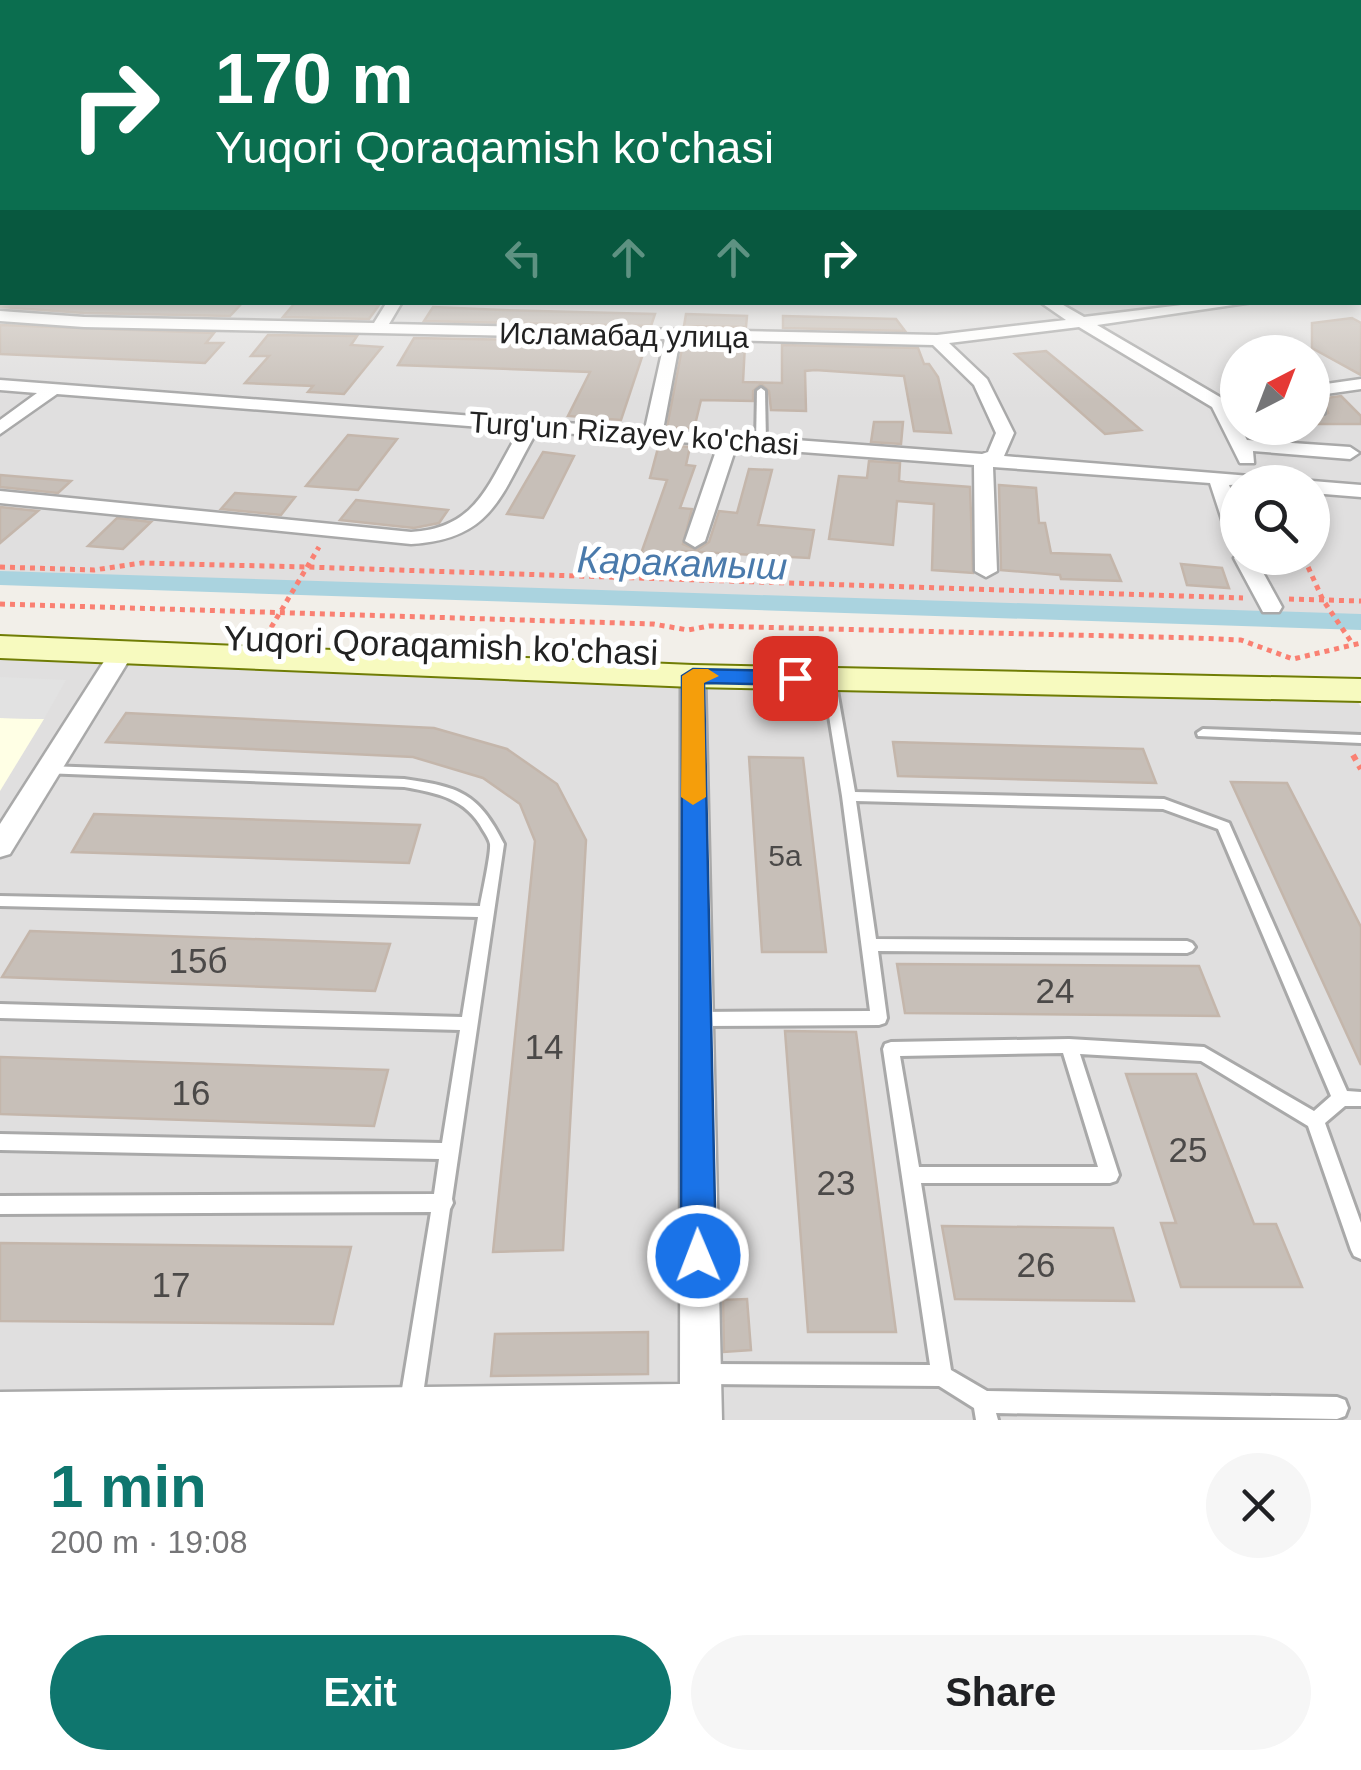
<!DOCTYPE html>
<meta charset="utf-8">
<style>
:root{--surface:#fff;--page:#f6f6f6;--text:#202124;--muted:#757577;--accent:#0f766e}
body{margin:0;font-family:Helvetica,sans-serif;background:var(--page);color:var(--text);height:100vh;display:flex;flex-direction:column;font-size:38px;white-space:nowrap}
*{box-sizing:border-box;margin:0}
p{font-size:32px;color:var(--muted)}
.icon{flex:none;width:55px;height:55px;fill:none;stroke:currentColor;stroke-width:2;stroke-linecap:round;stroke-linejoin:round}
.map{position:relative;height:1420px;overflow:hidden}
.drawer{display:flex;flex-direction:column;background:var(--surface);flex:1}
.drawer>*{flex:none}
.banner{position:absolute;left:0px;top:0px;width:1362px;height:305px;box-shadow:0 5px 15px #0003;background:#0b6e4f;color:#fff;overflow:hidden}
.needle{width:65px;rotate:42deg}
.fabs{position:absolute;left:1220px;top:335px;display:grid;gap:20px}
.fabs a{display:grid;place-items:center;width:110px;height:110px;border-radius:50%;background:var(--surface);box-shadow:0 5px 15px #0003;font-size:50px}
.pin{position:absolute;display:grid;place-items:center;width:85px;height:85px;color:#fff;margin:-42px;border-radius:20px;box-shadow:0 5px 15px #0006}
.me{position:absolute;width:110px;margin:-55px;rotate:359deg;stroke-linejoin:round;filter:drop-shadow(0 0 8px #0008)}
.turn{display:flex;align-items:center;gap:35px;height:210px;padding:0 50px;font-size:45px}
.turn .icon{width:130px;height:130px;stroke-width:2.5}
.turn b{display:block;font-size:70px;line-height:85px}
.lanes{display:flex;align-items:center;height:95px;padding:0 50px;background:#0003;justify-content:center;gap:50px;direction:ltr}
.lanes .off{opacity:.35}
.round{display:grid;place-items:center;flex:none;width:105px;height:105px;border-radius:52px;background:var(--page)}
.overview{display:flex;align-items:center;justify-content:space-between;height:170px;padding:0 50px}
h1{font-size:60px;font-weight:800;line-height:75px;color:var(--accent)}
.button{display:flex;gap:20px;margin-top:auto;padding:20px 50px}
.button a{flex:1;height:115px;border-radius:60px;background:var(--accent);color:#fff;font-size:40px;font-weight:800;line-height:115px;text-align:center}
.button a+a{background:var(--page);color:var(--text)}
.map>svg:first-child{display:block}
</style>
<div class="map">
<svg width="1361" height="1420" viewBox="0 0 1361 1420">
<rect width="100%" height="100%" fill="#f2efe9"/>
<g fill="#e0dfdf" fill-rule="evenodd">
<path d="M0,202l2,100h1358l1,-100v420l-1361,-44zM1238,352h74v76h-74zM1238,482h74v76h-74z"/>
<polygon points="0,647 1350,690 1361,707 1361,1420 0,1420"/>
</g>
<polygon fill="#ffffe5" points="0,718 44,719 0,791"/>
<polygon fill="#e2e2e2" points="0,677 66,680 44,719 0,718"/>
<g fill="none" stroke-linecap="round" stroke-linejoin="round">
<polygon fill="#aad3df" fill-rule="evenodd" points="0,571 1361,614 1361,630 0,585"/>
</g>
<g fill="#c7bfb8" stroke="#c4b6ab" stroke-width="2.5">
<polygon points="0,302 243,302 230,316 84,313 0,307"/>
<polygon points="294,304 349,305 379,305 369,319 283,317"/>
<polygon points="433,307 503,310 655,314 651,326 424,321"/>
<polygon points="686,314 747,316 746,327 684,326"/>
<polygon points="783,316 896,319 905,331 783,328"/>
<polygon points="1352,318 1361,323 1361,375 1312,348 1312,323"/>
<polygon points="0,325 214,333 206,343 223,343 205,363 0,354"/>
<polygon points="268,335 357,336 351,345 382,347 344,394 308,392 313,386 245,383 269,356 251,356"/>
<polygon points="414,338 647,342 621,420 568,416 590,372 398,365"/>
<polygon points="683,343 745,344 743,382 782,383 782,345 918,348 924,364 929,364 938,377 951,433 914,431 904,376 815,370 805,371 806,411 771,410 769,391 761,384 753,391 753,401 701,400 694,429 667,427"/>
<polygon points="1046,351 1107,401 1141,430 1105,434 1015,354"/>
<polygon points="1341,396 1361,416 1361,424 1312,424 1312,413 1318,417 1328,413 1326,406 1317,399"/>
<polygon points="874,422 903,422 901,444 871,442"/>
<polygon points="348,435 397,439 358,490 306,486"/>
<polygon points="659,444 690,447 686,465 695,466 680,508 692,509 683,544 697,550 709,542 719,511 737,513 749,469 772,470 758,525 814,530 809,558 682,551 676,568 637,565 667,480 650,478"/>
<polygon points="543,452 574,456 543,518 507,514"/>
<polygon points="869,461 900,463 899,481 905,482 970,487 973,573 932,570 934,504 897,501 893,545 829,539 839,476 867,478"/>
<polygon points="0,475 71,481 58,493 0,487"/>
<polygon points="999,485 1036,488 1039,523 1045,523 1051,553 1110,555 1121,581 1061,579 1060,575 1001,570"/>
<polygon points="235,493 295,497 281,515 221,509"/>
<polygon points="356,500 448,510 439,523 414,528 340,520"/>
<polygon points="0,507 38,511 0,543"/>
<polygon points="117,518 151,522 123,549 88,546"/>
<polygon points="1181,564 1222,568 1229,588 1187,585"/>
<polygon points="126,713 434,728 507,749 557,784 586,840 563,1250 493,1252 535,841 520,804 483,778 413,757 106,742"/>
<polygon points="893,742 1143,749 1156,783 898,776"/>
<polygon points="749,757 803,758 826,952 762,952"/>
<polygon points="1231,782 1287,783 1361,927 1361,1065"/>
<polygon points="94,814 420,825 409,863 72,852"/>
<polygon points="30,931 390,944 375,991 2,977"/>
<polygon points="897,964 1199,966 1219,1016 905,1013"/>
<polygon points="785,1031 856,1032 896,1332 808,1332"/>
<polygon points="0,1057 388,1070 374,1126 0,1114"/>
<polygon points="1126,1074 1196,1074 1254,1224 1276,1224 1302,1287 1181,1287 1161,1223 1176,1223"/>
<polygon points="942,1226 1113,1228 1134,1301 955,1299"/>
<polygon points="0,1243 351,1247 333,1324 0,1321"/>
<polygon points="747,1299 751,1350 724,1352 723,1300"/>
<polygon points="648,1332 648,1374 491,1376 495,1334"/>
</g>
<g fill="none" stroke-linecap="round" stroke-linejoin="round">
<g stroke="#a9a9a9" stroke-width="6">
<g id="lane">
<polygon points="761,388 765,391 766,442 761,445 756,442 757,391"/>
<polygon points="1312,400 1324,409 1324,413 1318,413 1312,407"/>
<path d="M829,675l6,4 20,113 309,7 65,24 118,268 14,1v14h-16l-20,17 36,100v36l-7,-3 -3,-6 -43,-124 -107,-65 -121,-7 39,121 -3,6 -6,2h-189l30,187 36,21 350,6 8,3 3,8 -3,8 -8,3 -341,-6 2,7h-22l-2,-12 -35,-22 -232,-2 -7,-3 -3,-7 3,-7 7,-3 223,1 -47,-316 2,-5 6,-2 178,-3 135,8 110,64 17,-15 -113,-267 -55,-20 -307,-8 20,138 311,2 5,2 3,4 -3,4 -5,2 -309,-2 9,67 -2,5 -6,2 -183,1 -6,-2 -2,-5 2,-5 6,-2 174,-1 -28,-215 -19,-117zM1063,1053l35,114h-179l-19,-111z"/>
<polygon points="1203,729 1361,735 1361,743 1198,736 1197,733"/>
<path d="M48,766l356,13c55,8 74,13 100,65l-52,355 1,4 -3,6 -28,192 -4,7 -7,4 -7,-4 -4,-7 31,-189 -431,2v-18l434,-2 5,-35 -439,-9v-16l442,9 18,-113 -460,-12v-14l462,13 16,-100 -478,-11v-10l480,10c2,-12 11,-52 10,-62 -1,-5 -4,-9 -7,-14 -17,-32 -46,-37 -79,-43l-361,-14 -2,-3z"/>
</g>
</g>
<g stroke="#a9a9a9" stroke-width="5">
<g id="street">
<rect x="1360" y="214" width="1" height="8"/>
<polygon points="0,238 2,239 2,247 0,246"/>
<rect x="1360" y="284" width="1" height="8"/>
<path d="M387,302h15l-13,22 548,11 129,-15 -26,-18h18l26,15 122,-15h47l-156,23 128,75 22,40 103,7 9,6 -9,6 -97,-8 1,12h-14l-28,-56 -133,-80 -130,16 38,36 27,54 -10,23 271,22 2,4 -48,3 9,23v36l-10,-6 -18,-55 -217,-16 4,104 -11,6 -11,-6 -1,-106 -238,-18 -31,94 -10,6 -10,-6 33,-96 -181,-14c-37,64 -43,108 -126,113l-411,-41v-12l411,41c68,-4 77,-50 109,-102l-463,-36 -57,40v-14l37,-27 -37,-3v-10l645,49 20,-90 -581,-12 -84,-6v-10l84,6 290,6zM680,339l253,6 41,40 22,48 -8,19 -6,2 -319,-24z"/>
<polygon points="1361,379 1361,389 1312,396 1312,386"/>
<polygon points="1312,481 1361,485 1361,497 1312,493 1312,482 1307,482"/>
<polygon points="1238,554 1238,558 1255,558 1282,607 1279,612 1263,612 1234,558"/>
<polygon points="122,645 134,652 10,854 0,857 0,824 110,652"/>
<polygon points="693,669 705,676 722,1420 0,1420 0,1392 680,1384 681,676"/>
</g>
</g>
<g stroke="#707d05" stroke-width="4">
<polygon id="secondary" points="0,636 693,665 1361,679 1361,701 693,687 0,658"/>
</g>
<g stroke="#fa8072" stroke-width="5" stroke-dasharray="5 5" stroke-linecap="butt">
<polyline points="1304,558 1323,600 1352,643"/>
<polyline points="0,567 94,570 142,563 306,567 1243,598"/>
<polyline points="1289,599 1361,601"/>
<polyline points="0,604 653,624 688,630 709,626 1195,638 1241,640 1293,659 1361,643"/>
<polyline points="266,636 319,547"/>
</g>
<polyline stroke="#fa8072" stroke-width="6" stroke-dasharray="6 6" stroke-linecap="butt" points="1353,755 1361,769"/>
<use href="#lane" fill="#fff" fill-rule="evenodd"/>
<use href="#street" fill="#fff" fill-rule="evenodd"/>
<use href="#secondary" fill="#f7fabf" fill-rule="evenodd"/>
</g>
<linearGradient id="sky" x2="0" y2="1"><stop stop-color="#8fc0e4"/><stop offset="0.51" stop-color="#f9f8f5"/><stop offset="1" stop-color="#f9f8f5" stop-opacity="0"/></linearGradient>
<rect width="1361" height="400" fill="url(#sky)"/>
<polygon fill="#1a73e8" stroke="#114b97" stroke-width="2.5" points="693,669 795,671 806,678 795,685 704,683 716,1256 711,1267 698,1272 686,1267 681,1256 682,676"/>
<polygon fill="#f59e0b" points="708,669 719,676 704,683 706,797 693,805 681,797 682,676 693,669"/>
<g text-anchor="middle" dominant-baseline="central" stroke-width="10" stroke-linejoin="round" paint-order="stroke">
<g font-size="30" fill="#222" stroke="#fff">
<text transform="translate(624 335) rotate(1)">Исламабад улица</text>
<text transform="translate(634 433) rotate(4)">Turg'un Rizayev ko'chasi</text>
</g>
<g font-size="30" fill="#4b4948">
<text x="785" y="855">5а</text>
</g>
<g font-size="35" fill="#222" stroke="#fff">
<text transform="translate(441 645) rotate(2)">Yuqori Qoraqamish ko'chasi</text>
</g>
<g font-size="35" fill="#4b4948">
<text x="198" y="960">15б</text>
<text x="1055" y="990">24</text>
<text x="544" y="1046">14</text>
<text x="191" y="1092">16</text>
<text x="1188" y="1149">25</text>
<text x="836" y="1182">23</text>
<text x="1036" y="1264">26</text>
<text x="171" y="1284">17</text>
</g>
<g font-size="38" font-style="italic" fill="#4a7aab" stroke="#fff">
<text transform="translate(682 563) rotate(2)">Каракамыш</text>
</g>
</g>
</svg>
<div class="fabs">
<a><svg class="needle" viewBox="-14 -14 28 28"><path d="M0-13l5 13h-10z" fill="#e53935"/><path d="M0 13l5-13h-10z" fill="#757577"/></svg></a>
<a><svg class="icon" aria-label="search" viewBox="0 0 24 24"><circle cx="10" cy="10" r="6"/><path d="M15 15l6 6"/></svg></a>
</div>
<div class="pin" style="left:795px;top:678px;background:#d93025"><svg class="icon" aria-label="arrive" viewBox="0 0 24 24"><path d="M6 21V4h12l-3 4 3 4H6"/></svg></div>
<svg class="me" style="left:698px;top:1256px" viewBox="-20 -20 40 40"><circle r="17" fill="#1a73e8" stroke="#fff" stroke-width="3"/><path d="M0-11L8 9 0 5-8 9z" fill="#fff"/></svg>
<div class="banner">
<div class="turn"><svg class="icon" aria-label="right" viewBox="0 0 24 24"><path d="M7 20v-9h11M14 6l5 5-5 5"/></svg><div><b>170 m</b>Yuqori Qoraqamish ko'chasi</div></div>
<div class="lanes"><svg class="icon off" aria-label="left" viewBox="0 0 24 24"><path d="M17 20v-9H6M10 6l-5 5 5 5"/></svg><svg class="icon off" aria-label="ahead" viewBox="0 0 24 24"><path d="M12 20V5M6 11l6-6 6 6"/></svg><svg class="icon off" aria-label="ahead" viewBox="0 0 24 24"><path d="M12 20V5M6 11l6-6 6 6"/></svg><svg class="icon" aria-label="right" viewBox="0 0 24 24"><path d="M7 20v-9h11M14 6l5 5-5 5"/></svg></div>
</div>
</div>
<section class="drawer">
<div class="overview"><div><h1>1 min</h1><p>200 m · 19:08</p></div><a class="round"><svg class="icon" aria-label="close" viewBox="0 0 24 24"><path d="M6 6l12 12M18 6L6 18"/></svg></a></div>
<div class="button"><a>Exit</a><a>Share</a></div>
</section>
